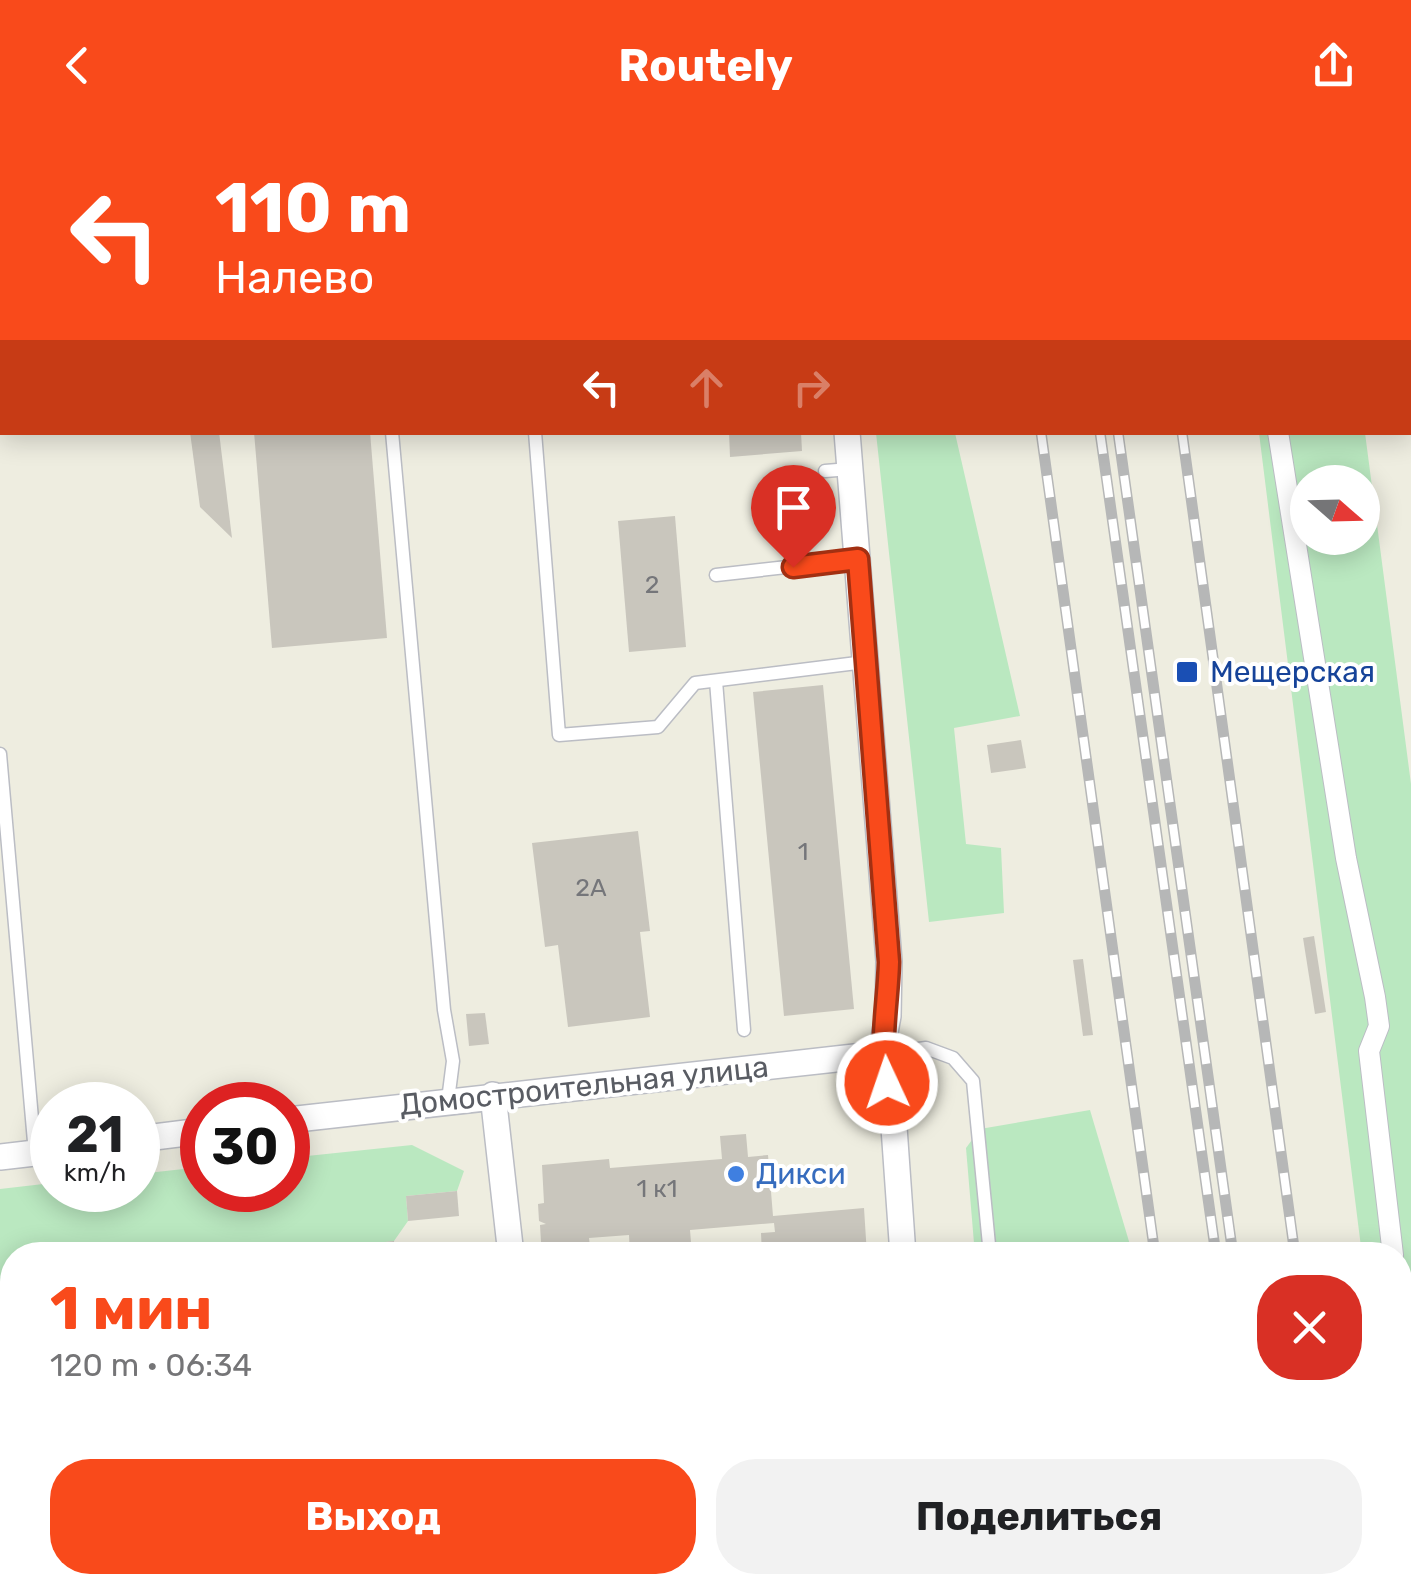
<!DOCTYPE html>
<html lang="ru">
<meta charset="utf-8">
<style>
:root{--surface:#fff;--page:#f2f2f2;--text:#202124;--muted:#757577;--accent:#f94a1b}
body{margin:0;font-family:Rubik,sans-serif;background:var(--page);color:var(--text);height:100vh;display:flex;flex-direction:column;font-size:38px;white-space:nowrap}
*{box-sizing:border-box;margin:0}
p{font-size:32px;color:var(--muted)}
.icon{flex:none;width:55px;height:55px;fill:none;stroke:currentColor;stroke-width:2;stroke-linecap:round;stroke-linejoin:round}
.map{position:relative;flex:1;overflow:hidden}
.drawer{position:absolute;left:0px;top:1112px;width:1412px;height:352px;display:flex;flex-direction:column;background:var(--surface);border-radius:40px 40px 0 0;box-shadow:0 5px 25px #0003}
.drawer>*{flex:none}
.banner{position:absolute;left:0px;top:0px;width:1412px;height:305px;box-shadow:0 5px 25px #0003;background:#f94a1b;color:#fff;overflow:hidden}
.needle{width:65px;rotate:110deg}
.tools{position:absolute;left:1290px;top:335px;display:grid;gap:20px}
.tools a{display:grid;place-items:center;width:90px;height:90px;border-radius:50%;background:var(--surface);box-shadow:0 5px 25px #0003;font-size:50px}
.speed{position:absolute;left:30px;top:952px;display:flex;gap:20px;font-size:50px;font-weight:700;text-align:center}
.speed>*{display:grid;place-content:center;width:130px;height:130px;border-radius:50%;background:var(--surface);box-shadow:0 5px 25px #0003;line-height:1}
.speed small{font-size:25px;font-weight:400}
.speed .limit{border:15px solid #d22;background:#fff;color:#111}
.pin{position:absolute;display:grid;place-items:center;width:85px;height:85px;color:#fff;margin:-102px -42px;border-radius:50% 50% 50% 0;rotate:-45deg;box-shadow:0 0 10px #0007}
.pin .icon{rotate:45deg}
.me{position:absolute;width:110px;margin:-55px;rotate:357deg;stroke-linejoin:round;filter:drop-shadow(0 0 8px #0008)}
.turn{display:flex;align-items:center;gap:35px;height:210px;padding:0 50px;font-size:45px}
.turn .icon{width:130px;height:130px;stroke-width:2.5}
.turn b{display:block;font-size:70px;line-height:85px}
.lanes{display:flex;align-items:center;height:95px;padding:0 50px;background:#0003;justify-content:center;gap:50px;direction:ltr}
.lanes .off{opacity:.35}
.round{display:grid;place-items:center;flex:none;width:105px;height:105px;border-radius:40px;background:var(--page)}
.headline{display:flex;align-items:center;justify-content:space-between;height:170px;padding:0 50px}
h1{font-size:60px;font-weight:700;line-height:75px;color:var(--accent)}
.primary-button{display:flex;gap:20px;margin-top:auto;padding:20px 50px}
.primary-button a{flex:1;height:115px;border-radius:40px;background:var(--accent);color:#fff;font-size:40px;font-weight:700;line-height:115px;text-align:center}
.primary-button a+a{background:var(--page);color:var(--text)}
header{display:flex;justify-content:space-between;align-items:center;height:130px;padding:0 50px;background:var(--accent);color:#fff;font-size:45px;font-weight:700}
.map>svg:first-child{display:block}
</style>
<header><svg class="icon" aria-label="back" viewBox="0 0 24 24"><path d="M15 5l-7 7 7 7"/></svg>Routely<svg class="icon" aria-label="share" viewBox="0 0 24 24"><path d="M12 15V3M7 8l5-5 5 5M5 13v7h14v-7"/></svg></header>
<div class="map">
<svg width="1411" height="1463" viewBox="0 0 1411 1463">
<rect width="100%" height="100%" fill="#eeede0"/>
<g fill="#bae8c0" fill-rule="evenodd">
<polygon points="876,303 955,303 1020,586 954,598 966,714 1001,718 1004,783 929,792"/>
<path d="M1259,303h106l46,351v739l-4,1 -7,-44v-225h-38zM1308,352h54v56h-54z"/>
<polygon points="1090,980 1133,1125 975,1125 966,1018 980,999"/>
<polygon points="412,1015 464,1041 457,1061 406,1066 408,1091 394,1111 271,1125 12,1125 12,1154 0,1155 0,1059 52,1053 52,1060 138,1060 138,1044 202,1037 202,1060 288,1060 288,1028"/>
<polygon points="12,1310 12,1452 224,1453 208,1463 0,1463 0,1311"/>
<polygon points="1188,1452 1190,1463 940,1463 939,1453"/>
</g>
<g fill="#c9c6bd">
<polygon points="190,302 219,302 232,408 200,377"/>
<polygon points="254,302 370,302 387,508 272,518"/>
<polygon points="729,302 801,302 802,321 730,327"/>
<polygon points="675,386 686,517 629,522 618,391"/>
<polygon points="823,555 854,879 784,886 753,562"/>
<polygon points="1021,610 1026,638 991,643 987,615"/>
<polygon points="638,701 650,801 640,802 650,887 568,897 558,815 545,817 532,713"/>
<polygon points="1314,806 1326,882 1315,884 1303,808"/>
<polygon points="1083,829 1093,905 1083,906 1073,830"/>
<polygon points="485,883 489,914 469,916 466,884"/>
<polygon points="746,1004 748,1027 768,1025 773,1086 864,1078 867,1125 762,1125 761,1103 775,1102 774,1093 690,1100 692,1125 630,1125 629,1105 589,1108 591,1125 548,1125 547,1112 541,1112 540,1095 546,1094 539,1091 538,1074 544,1073 542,1035 609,1029 610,1038 722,1029 720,1006"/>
<polygon points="457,1061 459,1086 408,1091 406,1066"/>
<polygon points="394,1111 395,1125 293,1125 293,1122"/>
<polygon points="12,1154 12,1210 0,1211 0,1155"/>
</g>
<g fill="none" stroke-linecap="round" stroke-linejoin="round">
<g stroke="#bbbdc4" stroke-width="15">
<g id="service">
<polyline points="1403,2 1409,0"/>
<polyline points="1410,129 1411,129"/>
<polyline points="392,302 444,880 453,931 448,970"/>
<polyline points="535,302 559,605 658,597 695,553 865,532"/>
<polyline points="825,341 850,339"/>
<polyline points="716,445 858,429"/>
<polyline points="716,551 744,900"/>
<polyline points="0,624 35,1023"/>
<polyline points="881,924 926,918 953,928 973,951 990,1125"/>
<polyline points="0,1284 12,1283"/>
<polyline points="530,1452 547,1463"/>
<polyline points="1009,1463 1014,1452"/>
</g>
</g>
<g stroke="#bbbdc4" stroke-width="22">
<g id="pedestrian">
<polyline points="1229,0 1229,2"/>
<polyline points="1278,302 1346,728 1375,867 1379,896 1369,921 1393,1125"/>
</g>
</g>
<g stroke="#bbbdc4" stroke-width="28">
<g id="minor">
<polyline points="820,0 820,2"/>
<polyline points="847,302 889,831 888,886 881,924 893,983 903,1125"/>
<polyline points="493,965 511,1125"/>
<polyline points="288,990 881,924"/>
<polyline points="138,1009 202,1001"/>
<polyline points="0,1027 52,1021"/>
<polyline points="353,1463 448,1452"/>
</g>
</g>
<use href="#service" stroke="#fff" stroke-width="12"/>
<use href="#pedestrian" stroke="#fff" stroke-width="20"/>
<use href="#minor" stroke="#fff" stroke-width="25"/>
<g stroke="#b6b7b7" stroke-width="11">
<g id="rail">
<polyline points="1000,0 1000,2"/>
<polyline points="1058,0 1059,2"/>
<polyline points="1076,0 1077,2"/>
<polyline points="1140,0 1140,2"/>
<polyline points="1041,302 1155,1125"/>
<polyline points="1100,302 1216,1125"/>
<polyline points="1118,302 1233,1125"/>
<polyline points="1182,302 1295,1125"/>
<polyline points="1209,1452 1211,1463"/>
<polyline points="1267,1452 1268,1463"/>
<polyline points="1287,1452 1288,1463"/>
<polyline points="1341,1452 1343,1463"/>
</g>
</g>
<use href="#rail" stroke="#fff" stroke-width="8" stroke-dasharray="22" stroke-linecap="butt"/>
</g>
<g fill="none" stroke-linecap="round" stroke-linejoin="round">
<g stroke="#a23012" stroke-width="25">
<path id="route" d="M793,437l65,-8 31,403c-1,40 -10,82 -2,121"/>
</g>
<use href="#route" stroke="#f94a1b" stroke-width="18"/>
</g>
<rect fill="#1a4fb4" stroke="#fff" stroke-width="4" x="1175" y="530" width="24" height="24" rx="5"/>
<circle fill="#3f7fe0" stroke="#fff" stroke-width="4" cx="736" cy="1044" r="10"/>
<g text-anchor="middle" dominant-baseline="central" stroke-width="8" stroke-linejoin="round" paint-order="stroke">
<g font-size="25" fill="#75767a">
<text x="652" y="454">2</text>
<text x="803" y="721">1</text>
<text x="591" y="757">2А</text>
<text x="657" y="1058">1 к1</text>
</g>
<g font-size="30" fill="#164399" stroke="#fff" text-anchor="start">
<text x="1210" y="542">Мещерская</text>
</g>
<g font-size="30" fill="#595c63" stroke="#fff">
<text transform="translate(584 956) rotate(-6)">Домостроительная улица</text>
</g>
<g font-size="30" fill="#366cbe" stroke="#fff" text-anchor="start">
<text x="756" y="1044">Дикси</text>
</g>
</g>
</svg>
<div class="tools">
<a><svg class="needle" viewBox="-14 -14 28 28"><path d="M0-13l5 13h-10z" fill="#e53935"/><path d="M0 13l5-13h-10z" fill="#757577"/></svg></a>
</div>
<div class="speed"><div>21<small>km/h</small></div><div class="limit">30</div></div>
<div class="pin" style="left:793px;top:437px;background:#d93025"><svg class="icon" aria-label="arrive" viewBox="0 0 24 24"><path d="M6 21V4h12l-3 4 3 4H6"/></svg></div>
<svg class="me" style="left:887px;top:953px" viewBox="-20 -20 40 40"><circle r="17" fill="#f94a1b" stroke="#fff" stroke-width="3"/><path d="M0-11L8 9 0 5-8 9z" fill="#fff"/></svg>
<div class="banner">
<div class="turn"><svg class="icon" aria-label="left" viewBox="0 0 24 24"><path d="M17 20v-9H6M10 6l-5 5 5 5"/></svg><div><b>110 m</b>Налево</div></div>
<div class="lanes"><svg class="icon" aria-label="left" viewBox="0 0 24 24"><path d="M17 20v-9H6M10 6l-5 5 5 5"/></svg><svg class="icon off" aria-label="ahead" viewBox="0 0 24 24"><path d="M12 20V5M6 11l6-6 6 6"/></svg><svg class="icon off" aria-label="right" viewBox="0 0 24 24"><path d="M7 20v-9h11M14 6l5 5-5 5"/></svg></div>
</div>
<section class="drawer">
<div class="headline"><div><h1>1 мин</h1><p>120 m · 06:34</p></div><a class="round" style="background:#d93025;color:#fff"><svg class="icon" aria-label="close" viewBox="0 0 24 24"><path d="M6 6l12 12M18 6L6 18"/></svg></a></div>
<div class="primary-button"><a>Выход</a><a>Поделиться</a></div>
</section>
</div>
